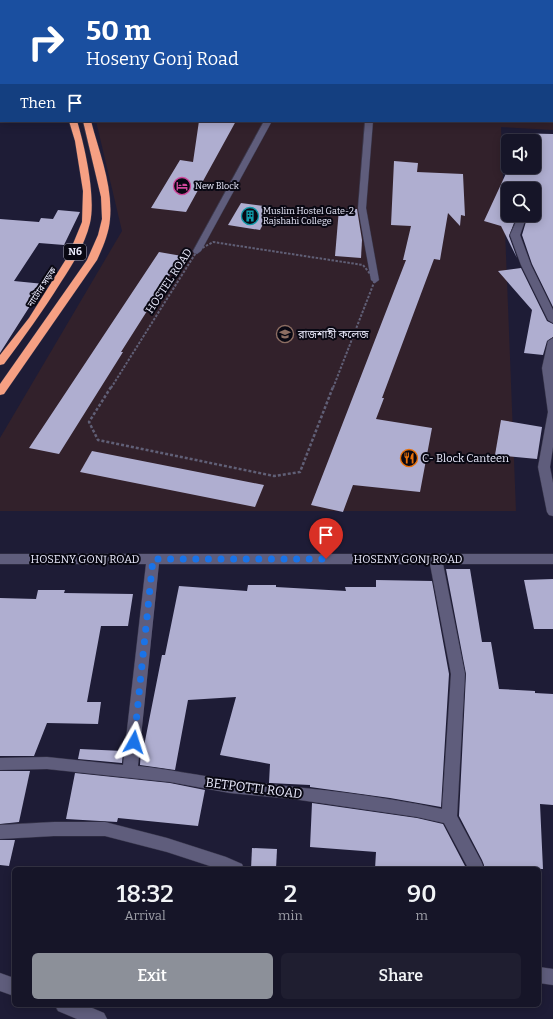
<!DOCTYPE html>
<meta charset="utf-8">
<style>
:root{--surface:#161528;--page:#1f1e30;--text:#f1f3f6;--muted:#9e9fa8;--line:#353445;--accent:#8c9099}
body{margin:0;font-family:Bitter,"Noto Sans Bengali",serif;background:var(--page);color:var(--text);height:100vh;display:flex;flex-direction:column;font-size:15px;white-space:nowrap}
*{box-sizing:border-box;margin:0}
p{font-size:13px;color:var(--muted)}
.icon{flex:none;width:22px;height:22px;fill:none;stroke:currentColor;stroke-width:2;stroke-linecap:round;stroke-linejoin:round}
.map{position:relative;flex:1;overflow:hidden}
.side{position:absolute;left:12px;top:867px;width:529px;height:140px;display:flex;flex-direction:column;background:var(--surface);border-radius:6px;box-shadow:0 2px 10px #0003,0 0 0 1px var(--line)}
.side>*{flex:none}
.hud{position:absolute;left:0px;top:0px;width:553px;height:122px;box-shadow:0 2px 10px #0003,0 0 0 1px var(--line);background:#1a4fa0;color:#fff;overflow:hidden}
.fabs{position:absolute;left:501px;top:134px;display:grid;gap:8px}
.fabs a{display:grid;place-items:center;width:40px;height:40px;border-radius:6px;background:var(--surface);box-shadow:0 2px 10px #0003,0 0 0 1px var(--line);font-size:20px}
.pin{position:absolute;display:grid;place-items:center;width:34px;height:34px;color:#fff;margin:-41px -17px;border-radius:50% 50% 50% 0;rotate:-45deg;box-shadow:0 0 4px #0007}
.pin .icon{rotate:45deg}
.me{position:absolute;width:44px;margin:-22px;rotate:6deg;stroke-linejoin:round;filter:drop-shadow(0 0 3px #0008)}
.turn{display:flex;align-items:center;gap:14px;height:84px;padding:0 20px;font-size:18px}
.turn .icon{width:52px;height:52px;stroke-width:2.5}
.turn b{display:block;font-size:28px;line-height:34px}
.then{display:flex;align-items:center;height:38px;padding:0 20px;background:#0003;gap:8px;font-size:15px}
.eta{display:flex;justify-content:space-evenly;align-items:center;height:68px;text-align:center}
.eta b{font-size:24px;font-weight:600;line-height:28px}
.action{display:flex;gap:8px;margin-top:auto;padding:8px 20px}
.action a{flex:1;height:46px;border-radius:6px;background:var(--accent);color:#fff;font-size:16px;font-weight:600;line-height:46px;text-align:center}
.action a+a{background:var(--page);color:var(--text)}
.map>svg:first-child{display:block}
</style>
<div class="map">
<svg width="553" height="1019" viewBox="0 0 553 1019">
<rect width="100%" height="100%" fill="#1e1c36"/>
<polygon fill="#32212b" points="115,0 553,0 553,130 501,127 516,511 0,511 0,438 122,231 96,121 552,121 552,1 114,1"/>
<g fill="#afaed0">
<polygon points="199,121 236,121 186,212 151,208 180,160 193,162"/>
<polygon points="510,133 553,134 553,307 532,264 522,235 528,215 534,215 534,189 532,185 528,183 524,185 523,189 508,189 508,215 517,215 509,236 517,258 501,226 484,221 509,167 534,167 534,141 511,141"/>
<polygon points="394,161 418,163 417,172 463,174 465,216 461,215 460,226 448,213 440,260 434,259 382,398 384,398 376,419 432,428 420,492 353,485 343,512 311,505 406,260 403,260 411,226 391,225"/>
<polygon points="241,203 272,207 260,230 228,225"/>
<polygon points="339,209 357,209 362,240 361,258 335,256"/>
<polygon points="58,210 80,212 64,245 39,243 14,281 44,284 0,353 0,219 39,222 41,218 53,219"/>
<polygon points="159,252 182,256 121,352 123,352 59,454 29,448"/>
<polygon points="521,268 547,321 553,324 553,337 547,341 543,355 524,353 532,310 498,271"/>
<polygon points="501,420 542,427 537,459 495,455"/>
<polygon points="92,451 264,485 255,507 80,472"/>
<polygon points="446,569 470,569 482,642 491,642 499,689 535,691 535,693 553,694 553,805 540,804 543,869 484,869 484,865 482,860 459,816 466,674"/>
<polygon points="553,579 553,629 534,629 524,580"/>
<polygon points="376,580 432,581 449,674 441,807 390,798 310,787 310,785 269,783 270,764 220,755 236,697 188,700 175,770 140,765 141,751 143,751 162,655 165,655 179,586 247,591 248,585 276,585 276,587 346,591 345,587 376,587"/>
<polygon points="38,590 65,590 64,593 133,594 128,626 101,626 87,702 101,702 98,724 47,723 34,756 0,756 0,598 36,599"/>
<polygon points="80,749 123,751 122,763 78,759"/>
<polygon points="0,771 30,771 19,822 0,824"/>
<polygon points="75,773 170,783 205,790 198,826 118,818 117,822 66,819"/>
<polygon points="312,803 417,818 443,824 465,866 465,869 375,869 376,852 310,847"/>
<polygon points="0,840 15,840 9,866 0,865"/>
<polygon points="252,848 277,849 276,869 251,869"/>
</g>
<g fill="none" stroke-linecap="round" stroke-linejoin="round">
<g stroke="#3a384d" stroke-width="1">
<g id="lane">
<polygon points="264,121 272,121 201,251 197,254 194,253 193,251"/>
<polygon points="365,121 373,121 366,208 379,280 375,283 371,280 358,208"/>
</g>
</g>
<g stroke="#3a384d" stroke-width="1">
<g id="street">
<polygon points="154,0 161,0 154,1"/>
<polygon points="412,0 419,0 412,1"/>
<rect x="486" y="0" width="6" height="1"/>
<rect x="552" y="73" width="1" height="4"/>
<polygon points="528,184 531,185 532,189 524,189 525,185"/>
<polygon points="519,215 527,215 520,235 531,265 553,310 553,323 548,320 521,265 510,235"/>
<polygon points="553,338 553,447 550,467 553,483 553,516 549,515 547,512 538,467 548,412 542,368 548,341"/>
<path d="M0,554h553v10h-110l22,110 -8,142 24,45 2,5 -1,3h-16l1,-3 -23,-43 -27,-6 -124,-18 -63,-6 -60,-11 -123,-13 -47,1v-12l47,-1 76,8 23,-201h-146zM159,564h271l21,110 -9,135c-69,-15 -140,-21 -211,-29 -31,-4 -62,-11 -93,-14z"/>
<polygon points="54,822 105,822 167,838 226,857 242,864 244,869 219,869 167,852 105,836 54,836 0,839 0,825"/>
<polygon points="539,967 553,969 553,985 539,983"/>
<polygon points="0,973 14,978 14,996 0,991"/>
<polygon points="55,1005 85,1005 104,1013 107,1019 77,1019 58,1011"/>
</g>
</g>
<g stroke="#3a384d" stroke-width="1">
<g id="highway">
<polygon points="102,0 109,0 102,1"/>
<path d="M69,121h8c8,26 19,76 13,102 -5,21 -17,41 -29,59 -18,29 -37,55 -57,82l-4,1v-10l29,-37 39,-62 14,-34 1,-31 -8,-50z"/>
<path d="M83,121h8c8,31 22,65 19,98 -1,14 -7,28 -13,41l-93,134 -4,1v-11l87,-124 11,-25 4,-16 -1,-22z"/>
</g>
</g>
<polyline stroke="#605f76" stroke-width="2" stroke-dasharray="2.5 1.5" stroke-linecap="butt" points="111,388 197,251 213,242 363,265 375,280 333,388"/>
<polyline stroke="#605f76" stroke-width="2.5" stroke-dasharray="3 2" stroke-linecap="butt" points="111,387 89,422 98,440 274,476 300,472 333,387"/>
<use href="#lane" fill="#5f5d7c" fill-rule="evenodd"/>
<use href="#street" fill="#5f5d7c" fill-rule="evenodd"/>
<use href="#highway" fill="#f6a083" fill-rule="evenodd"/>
</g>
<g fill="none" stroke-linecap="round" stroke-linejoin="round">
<polyline stroke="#1a73e8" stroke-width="7" stroke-dasharray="0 12.6" points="134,742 153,559 326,559"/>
</g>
<defs>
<g id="hotel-ring" transform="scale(0.9)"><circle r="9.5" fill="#090813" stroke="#d1479c" stroke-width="1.5"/><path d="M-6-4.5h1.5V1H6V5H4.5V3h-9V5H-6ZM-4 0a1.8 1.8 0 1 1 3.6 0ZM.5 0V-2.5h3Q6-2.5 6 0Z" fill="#d1479c"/></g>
<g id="building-ring" transform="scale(0.9)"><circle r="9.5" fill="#090813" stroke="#0f9aa8" stroke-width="1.5"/><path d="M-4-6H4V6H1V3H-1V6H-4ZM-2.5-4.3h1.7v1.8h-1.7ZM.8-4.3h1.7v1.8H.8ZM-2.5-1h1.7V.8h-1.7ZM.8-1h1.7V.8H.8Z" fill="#0f9aa8"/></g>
<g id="university-ring" transform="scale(0.9)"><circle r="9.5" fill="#090813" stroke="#8d6e63" stroke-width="1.5"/><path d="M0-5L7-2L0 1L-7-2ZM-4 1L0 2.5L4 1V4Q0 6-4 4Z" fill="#8d6e63"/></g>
<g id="restaurant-ring" transform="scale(0.9)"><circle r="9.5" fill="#090813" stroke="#e8710a" stroke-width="1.5"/><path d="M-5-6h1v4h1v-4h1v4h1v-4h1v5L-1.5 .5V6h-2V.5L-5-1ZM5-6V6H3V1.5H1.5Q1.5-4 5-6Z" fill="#e8710a"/></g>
</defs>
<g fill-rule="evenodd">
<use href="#hotel-ring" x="182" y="186"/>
<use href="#building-ring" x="250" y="216"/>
<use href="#university-ring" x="285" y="334"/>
<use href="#restaurant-ring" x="409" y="458"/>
</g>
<g text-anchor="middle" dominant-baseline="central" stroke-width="4" stroke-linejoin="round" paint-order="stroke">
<g font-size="9" fill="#e9e9fb" stroke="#090813" text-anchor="start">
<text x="195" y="186">New Block</text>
<text x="263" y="211">Muslim Hostel Gate-2<tspan x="263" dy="10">Rajshahi College</tspan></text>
</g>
<g font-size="9" fill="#e9e9fb" stroke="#090813">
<text transform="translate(42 287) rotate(-57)">নাটোর সড়ক</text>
</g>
<rect fill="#090813" stroke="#a6a6b5" stroke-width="1" x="64" y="244" width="22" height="16" rx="3"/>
<g font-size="10" font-weight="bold" fill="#e9e9fb">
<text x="75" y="252">N6</text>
</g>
<g font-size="11" fill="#e9e9fb" stroke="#090813">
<text transform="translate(169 281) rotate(-57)">HOSTEL ROAD</text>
<text x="85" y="559">HOSENY GONJ ROAD</text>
<text x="408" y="559">HOSENY GONJ ROAD</text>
</g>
<g font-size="11" fill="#e9e9fb" stroke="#090813" text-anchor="start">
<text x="298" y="334">রাজশাহী কলেজ</text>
<text x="422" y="458">C- Block Canteen</text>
</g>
<g font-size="13" fill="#e9e9fb" stroke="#090813">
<text transform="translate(254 788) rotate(7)">BETPOTTI ROAD</text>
</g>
</g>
</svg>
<div class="fabs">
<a><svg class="icon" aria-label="sound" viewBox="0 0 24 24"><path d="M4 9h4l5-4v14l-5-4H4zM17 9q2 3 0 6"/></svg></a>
<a><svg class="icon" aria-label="search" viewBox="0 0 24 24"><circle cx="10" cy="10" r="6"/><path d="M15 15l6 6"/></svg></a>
</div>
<div class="pin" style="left:326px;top:559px;background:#d93025"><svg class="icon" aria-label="arrive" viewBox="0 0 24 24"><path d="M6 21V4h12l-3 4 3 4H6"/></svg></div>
<svg class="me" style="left:134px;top:742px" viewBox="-20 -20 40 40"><path d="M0-17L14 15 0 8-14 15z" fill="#1a73e8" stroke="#fff" stroke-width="4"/></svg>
<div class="hud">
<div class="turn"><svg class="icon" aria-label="right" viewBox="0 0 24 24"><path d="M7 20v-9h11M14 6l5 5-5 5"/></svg><div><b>50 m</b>Hoseny Gonj Road</div></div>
<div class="then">Then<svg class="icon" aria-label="arrive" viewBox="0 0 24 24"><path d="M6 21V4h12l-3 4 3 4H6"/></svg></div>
</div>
<section class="side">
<div class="eta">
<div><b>18:32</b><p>Arrival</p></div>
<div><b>2</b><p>min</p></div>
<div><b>90</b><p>m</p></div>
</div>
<div class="action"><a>Exit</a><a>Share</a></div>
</section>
</div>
